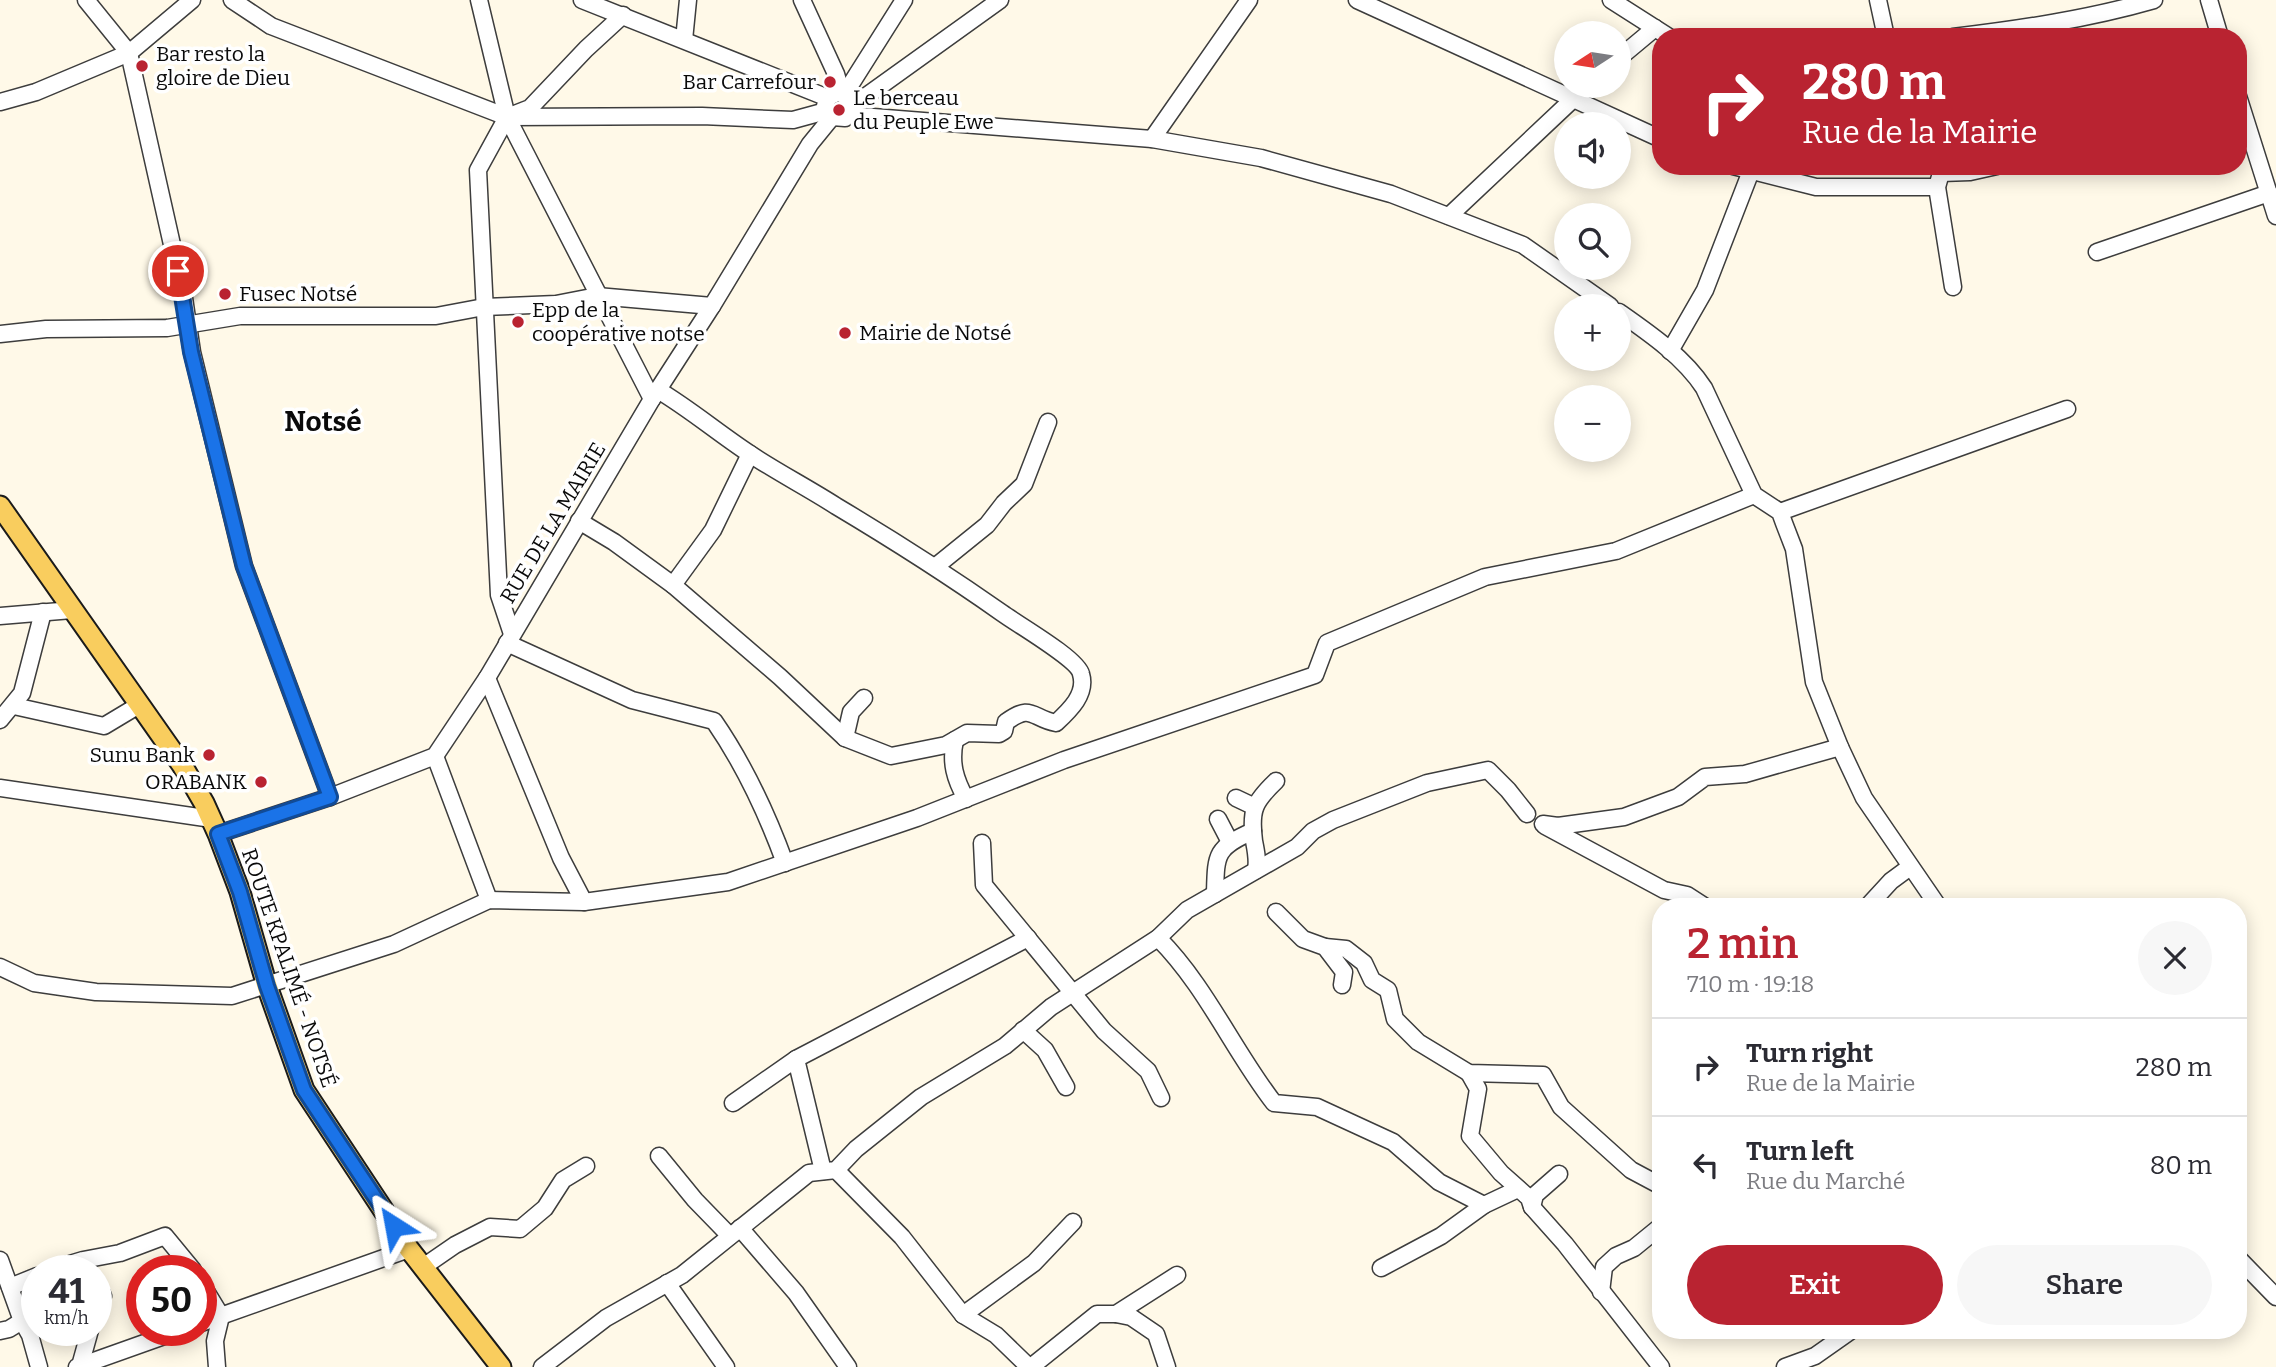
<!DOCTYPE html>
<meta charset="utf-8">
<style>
:root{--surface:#fff;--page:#f7f7f7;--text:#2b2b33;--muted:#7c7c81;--line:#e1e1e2;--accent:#b92331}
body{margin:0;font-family:Bitter,serif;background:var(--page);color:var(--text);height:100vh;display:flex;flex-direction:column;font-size:26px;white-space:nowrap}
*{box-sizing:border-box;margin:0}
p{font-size:23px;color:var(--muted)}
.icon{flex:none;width:38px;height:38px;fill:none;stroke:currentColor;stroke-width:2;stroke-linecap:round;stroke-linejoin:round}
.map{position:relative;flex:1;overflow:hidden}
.sheet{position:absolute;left:1652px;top:898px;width:595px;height:441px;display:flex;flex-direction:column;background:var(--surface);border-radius:28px;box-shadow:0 4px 18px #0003}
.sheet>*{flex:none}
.banner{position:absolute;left:1652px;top:28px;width:595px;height:147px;border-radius:28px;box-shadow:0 4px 18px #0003;background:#b92331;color:#fff;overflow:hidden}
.needle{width:46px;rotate:258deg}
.buttons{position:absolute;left:1554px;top:21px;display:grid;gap:14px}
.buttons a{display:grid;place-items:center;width:77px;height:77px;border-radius:50%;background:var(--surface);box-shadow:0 4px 18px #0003;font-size:35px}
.speed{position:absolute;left:21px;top:1255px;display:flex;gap:14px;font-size:35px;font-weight:700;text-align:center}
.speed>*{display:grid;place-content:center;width:91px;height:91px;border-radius:50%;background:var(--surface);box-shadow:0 4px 18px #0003;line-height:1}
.speed small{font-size:18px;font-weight:400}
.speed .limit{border:10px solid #d22;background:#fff;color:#111}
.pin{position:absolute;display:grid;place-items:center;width:60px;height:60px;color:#fff;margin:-30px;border:4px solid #fff;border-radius:50%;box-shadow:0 2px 7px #0007}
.me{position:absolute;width:77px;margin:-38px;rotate:326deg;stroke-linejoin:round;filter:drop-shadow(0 0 5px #0008)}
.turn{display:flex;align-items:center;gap:24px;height:147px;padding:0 35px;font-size:32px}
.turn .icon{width:91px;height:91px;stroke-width:2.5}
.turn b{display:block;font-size:49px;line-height:60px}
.round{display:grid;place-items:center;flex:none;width:74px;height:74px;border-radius:37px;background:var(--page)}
.summary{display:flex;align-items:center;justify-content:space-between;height:119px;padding:0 35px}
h1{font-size:42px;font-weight:600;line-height:52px;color:var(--accent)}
.primary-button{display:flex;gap:14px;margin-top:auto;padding:14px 35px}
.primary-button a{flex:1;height:80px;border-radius:42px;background:var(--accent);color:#fff;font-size:28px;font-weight:600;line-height:80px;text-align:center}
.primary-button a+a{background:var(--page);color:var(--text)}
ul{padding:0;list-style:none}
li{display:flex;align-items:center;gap:21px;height:98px;padding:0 35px;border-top:2px solid var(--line)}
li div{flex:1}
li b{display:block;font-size:26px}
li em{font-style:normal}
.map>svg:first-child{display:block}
</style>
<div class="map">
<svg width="2276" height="1367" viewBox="0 0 2276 1367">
<rect width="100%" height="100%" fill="#fff9e8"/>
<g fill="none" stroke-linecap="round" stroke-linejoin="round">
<g stroke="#3d3d3d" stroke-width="19">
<g id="minor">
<polyline points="86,0 129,53 184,298 192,352 244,566 330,797"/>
<polyline points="232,0 271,26 507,117 702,116 793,120 826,111"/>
<polyline points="479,0 507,117 652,399"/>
<polyline points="582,0 828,98"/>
<polyline points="802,0 836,74 842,94"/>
<polyline points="1357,0 1661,139"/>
<polyline points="1611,0 1669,37"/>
<polyline points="1878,0 1886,37"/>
<polyline points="2209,0 2220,37"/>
<path d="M1953,37c67,-8 135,-18 201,-37"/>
<polyline points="684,40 688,0"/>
<polyline points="1619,58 1655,28"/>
<polyline points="844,95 904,0"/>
<polyline points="2238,96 2276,216"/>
<polyline points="0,102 36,92 129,53 192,0"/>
<path d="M851,107c-3,-13 -13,-18 -23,-9l-3,8 7,11 13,1 6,-11 149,-107"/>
<polyline points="848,115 1152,139 1261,158 1391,194 1523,245 1610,306"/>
<polyline points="1152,139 1249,0"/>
<polyline points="1733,166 1816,187 1937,187"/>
<polyline points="1939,166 1941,173 1937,187 1953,287"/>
<polyline points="1941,173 1970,172 1997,166"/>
<polyline points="1449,216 1587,86"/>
<polyline points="2097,252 2269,193"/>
<path d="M1619,312c30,21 65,45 85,76l50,107 26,17 4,11 10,26 20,133 26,65 24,51 74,108"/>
<polyline points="0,334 46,329 167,328 240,316 436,316 484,307 556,304 597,296 712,306"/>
<polyline points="1670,351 1705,290 1751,171"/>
<polyline points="1780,512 2067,409"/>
<path d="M579,521l35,21 59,43 107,92 65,61 46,18 55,-11 21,-12 32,1 5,-3 2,-9c26,-19 25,-4 50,1 14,-13 31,-29 25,-49 -3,-15 -64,-50 -79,-61 -54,-38 -109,-73 -166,-107 -28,-18 -59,-34 -86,-52 -32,-21 -60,-45 -92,-64"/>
<polyline points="935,567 987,525 1004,503 1024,484 1048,422"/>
<polyline points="673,585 713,530 750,454"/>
<polyline points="0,616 72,610"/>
<polyline points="512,634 499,595 478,170 507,117 530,108 586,49 623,15"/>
<path d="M507,643l125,57 82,21c31,45 52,90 71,142"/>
<polyline points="487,678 561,858 584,902"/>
<polyline points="14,706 104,726 139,705"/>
<polyline points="0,720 22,693 43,612"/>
<polyline points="845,738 851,712 864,698"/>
<path d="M955,740c-5,23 0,39 11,59"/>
<polyline points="435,756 489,900"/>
<polyline points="0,788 212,819"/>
<polyline points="1236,798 1255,807"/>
<polyline points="1218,819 1230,842"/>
<polyline points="1543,824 1558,826 1624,817 1678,797 1705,777 1745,774 1840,747"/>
<polyline points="1545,826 1664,890 1687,895 1704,906"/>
<polyline points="218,834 330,797 435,756 487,678 652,399 712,306 810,144 832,117"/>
<polyline points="982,843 984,885 1104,1031 1148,1071 1161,1098"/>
<path d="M1256,870c2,-10 0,-19 -2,-29 -4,-31 0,-39 22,-60"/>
<path d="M1215,894c1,-40 0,-46 38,-63"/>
<polyline points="1868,906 1891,881 1910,867"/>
<polyline points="1276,912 1303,939 1325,947 1344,972 1342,985"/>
<path d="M1158,938c48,48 75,112 116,165l43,4 76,35 46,40 45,23 34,-16"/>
<polyline points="1325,947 1346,949 1364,963 1372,980 1388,990 1395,1019 1418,1042 1469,1073 1543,1075 1561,1107 1631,1170 1661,1186"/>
<polyline points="0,967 34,983 96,992 232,996 394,944 489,900 584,902 728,882 917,818 1064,760 1315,675 1327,643 1485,577 1616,551 1754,495"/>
<polyline points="1023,1030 1045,1050 1066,1087"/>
<polyline points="1469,1073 1478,1089 1470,1136 1501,1173 1529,1198 1532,1207 1565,1244 1661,1367"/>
<polyline points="733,1103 796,1059"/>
<polyline points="659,1156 695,1200 730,1236"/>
<polyline points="836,1170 902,1237 963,1315 996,1335 1029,1367"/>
<polyline points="823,1171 796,1059 1028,938"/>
<polyline points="1532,1207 1535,1195 1559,1174"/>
<polyline points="740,1228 796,1293 848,1367"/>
<polyline points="2238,1258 2276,1297"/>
<polyline points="0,1260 22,1321 30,1335 39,1367"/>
<polyline points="423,1267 455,1245 490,1227 520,1229 545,1208 563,1180 586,1166"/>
<polyline points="1381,1268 1441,1236 1484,1205"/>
<polyline points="50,1270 83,1260 120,1253 165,1236 193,1270"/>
<polyline points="96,1282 103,1296 96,1311"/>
<polyline points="201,1283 221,1316 215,1341 217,1367"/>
<polyline points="667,1283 726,1367"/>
<polyline points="10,1287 37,1276"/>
<polyline points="1601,1292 1604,1267 1616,1256 1634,1248 1661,1226"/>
<polyline points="1116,1314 1131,1317 1156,1334 1167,1367"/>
<polyline points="963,1315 1034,1263 1073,1222"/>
<polyline points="201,1323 409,1249"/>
<polyline points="0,1331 9,1329 22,1321"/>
<polyline points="80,1366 90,1330"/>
<polyline points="77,1367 181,1330"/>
<polyline points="542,1367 606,1318 682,1275 809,1173 836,1170 856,1149 921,1097 1005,1046 1051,1007 1158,938 1187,910 1297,847 1313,831 1333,820 1427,783 1488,770 1508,790 1527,814"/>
<polyline points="1031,1367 1097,1314 1116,1314 1177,1275"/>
<polyline points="1785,1367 1815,1356 1852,1330"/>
</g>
</g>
<g stroke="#1b1b1b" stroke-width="23">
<polyline id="major" points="0,506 182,765 204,803 218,834 240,892 267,986 304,1090 409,1249 501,1367"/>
</g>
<use href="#minor" stroke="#fff" stroke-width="16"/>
<use href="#major" stroke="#f9cd5e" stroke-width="19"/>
</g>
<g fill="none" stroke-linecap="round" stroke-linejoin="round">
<g stroke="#114b97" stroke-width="18">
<polyline id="route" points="178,271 191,352 244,566 330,797 218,834 240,892 267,986 304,1090 394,1226"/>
</g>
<use href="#route" stroke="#1a73e8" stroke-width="12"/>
</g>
<g fill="#b92331" stroke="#fff" stroke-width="2.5">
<circle cx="142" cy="66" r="7"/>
<circle cx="830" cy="82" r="7"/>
<circle cx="839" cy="110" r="7"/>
<circle cx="225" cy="294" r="7"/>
<circle cx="518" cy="322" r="7"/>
<circle cx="845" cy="333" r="7"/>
<circle cx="209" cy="755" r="7"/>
<circle cx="261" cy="782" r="7"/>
</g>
<g text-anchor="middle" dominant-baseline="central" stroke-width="7" stroke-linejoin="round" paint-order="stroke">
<g font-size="21" fill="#0a0a0a" stroke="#fff" text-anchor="start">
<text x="156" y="54">Bar resto la<tspan x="156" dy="24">gloire de Dieu</tspan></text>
<text x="816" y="82" text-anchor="end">Bar Carrefour</text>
<text x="853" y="98">Le berceau<tspan x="853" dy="24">du Peuple Ewe</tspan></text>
<text x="239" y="294">Fusec Notsé</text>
<text x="532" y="310">Epp de la<tspan x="532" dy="24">coopérative notse</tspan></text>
<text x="859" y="333">Mairie de Notsé</text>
<text x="195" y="755" text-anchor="end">Sunu Bank</text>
<text x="247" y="782" text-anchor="end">ORABANK</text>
</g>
<g font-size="21" fill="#0a0a0a" stroke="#fff">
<text transform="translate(553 523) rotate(-59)">RUE DE LA MAIRIE</text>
<text transform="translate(289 968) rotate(71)">ROUTE KPALIMÉ - NOTSÉ</text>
</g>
<g font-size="28" font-weight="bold" fill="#0a0a0a" stroke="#fff">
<text x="323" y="421">Notsé</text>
</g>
</g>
</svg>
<div class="buttons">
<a><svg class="needle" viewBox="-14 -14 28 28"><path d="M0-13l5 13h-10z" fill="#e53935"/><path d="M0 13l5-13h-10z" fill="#7c7c81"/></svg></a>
<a><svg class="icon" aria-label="sound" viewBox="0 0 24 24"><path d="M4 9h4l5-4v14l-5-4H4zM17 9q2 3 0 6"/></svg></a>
<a><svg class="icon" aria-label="search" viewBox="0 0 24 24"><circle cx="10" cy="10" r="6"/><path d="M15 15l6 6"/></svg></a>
<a>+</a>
<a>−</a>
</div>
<div class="speed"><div>41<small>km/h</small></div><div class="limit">50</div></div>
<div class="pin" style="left:178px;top:271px;background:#d93025"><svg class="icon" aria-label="arrive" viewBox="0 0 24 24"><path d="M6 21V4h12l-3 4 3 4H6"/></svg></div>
<svg class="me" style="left:394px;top:1226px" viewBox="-20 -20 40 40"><path d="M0-17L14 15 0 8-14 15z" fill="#1a73e8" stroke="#fff" stroke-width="4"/></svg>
<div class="banner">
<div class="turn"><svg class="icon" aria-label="right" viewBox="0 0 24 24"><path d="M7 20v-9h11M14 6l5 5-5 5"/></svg><div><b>280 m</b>Rue de la Mairie</div></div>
</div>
<section class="sheet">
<div class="summary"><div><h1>2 min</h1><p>710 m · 19:18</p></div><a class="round"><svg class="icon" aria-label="close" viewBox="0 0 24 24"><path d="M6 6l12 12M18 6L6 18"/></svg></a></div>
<ul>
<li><svg class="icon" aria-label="right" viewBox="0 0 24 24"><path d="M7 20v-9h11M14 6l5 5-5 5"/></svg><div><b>Turn right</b><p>Rue de la Mairie</p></div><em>280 m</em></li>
<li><svg class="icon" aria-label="left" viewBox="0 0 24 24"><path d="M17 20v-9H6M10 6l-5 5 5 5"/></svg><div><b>Turn left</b><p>Rue du Marché</p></div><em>80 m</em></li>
</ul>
<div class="primary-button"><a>Exit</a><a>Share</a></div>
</section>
</div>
